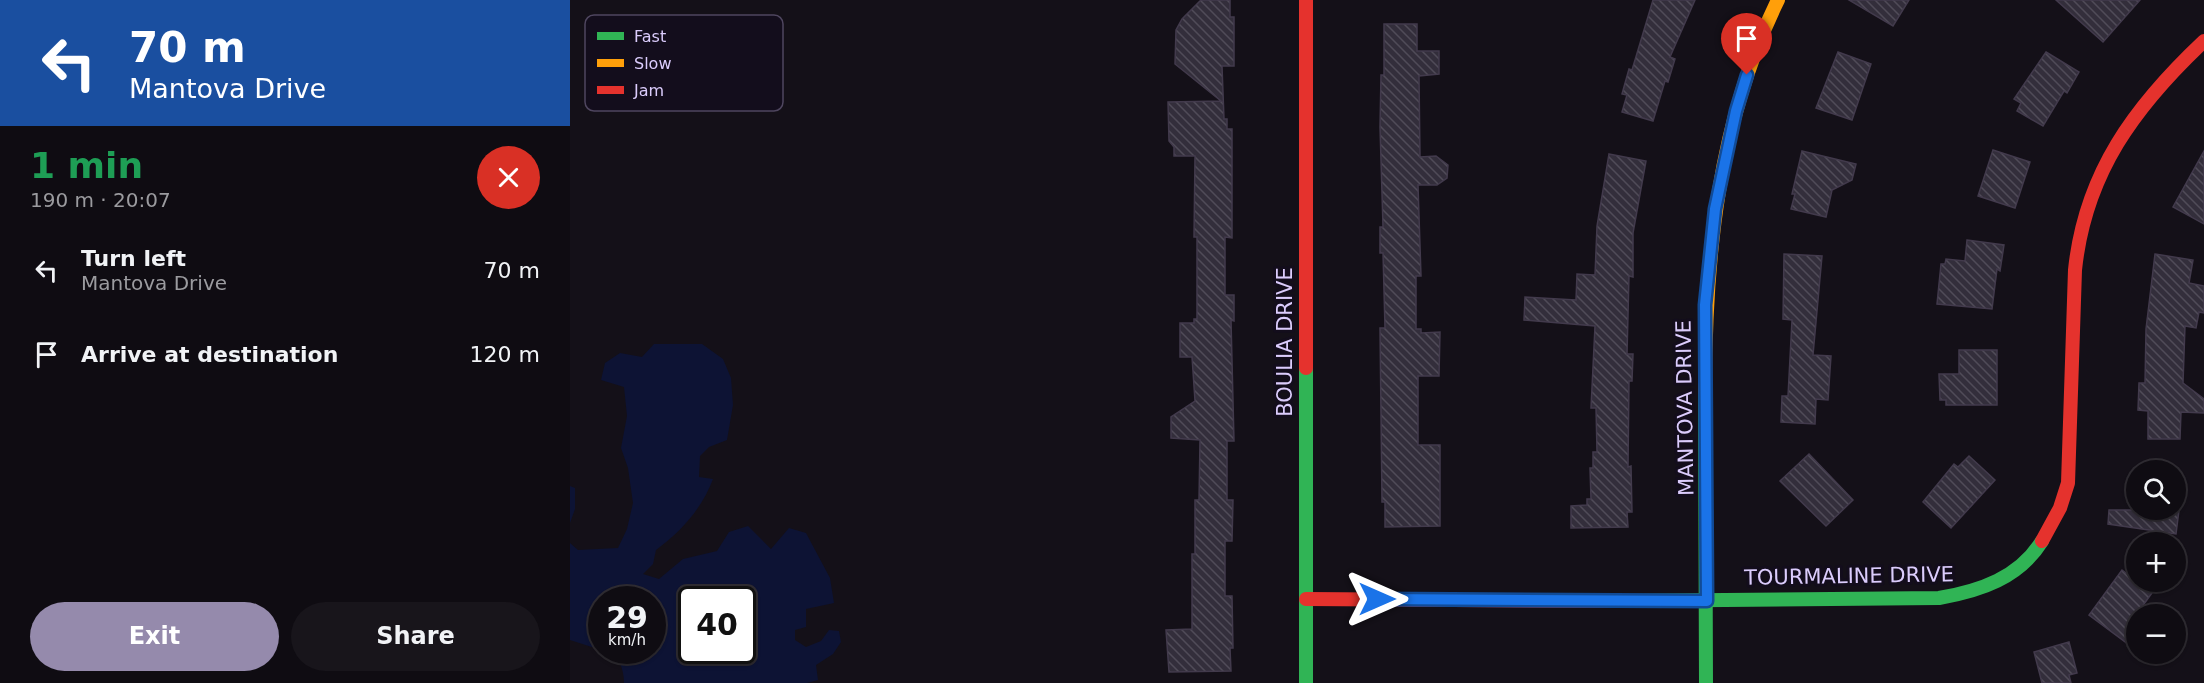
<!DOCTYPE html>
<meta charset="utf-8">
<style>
:root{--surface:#0f0c12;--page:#18151b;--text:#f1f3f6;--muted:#9b9b9f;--line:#2f2c32;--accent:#958aac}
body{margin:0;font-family:"DejaVu Sans",sans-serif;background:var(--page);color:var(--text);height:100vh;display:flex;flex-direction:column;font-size:22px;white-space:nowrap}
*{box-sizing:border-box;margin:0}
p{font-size:20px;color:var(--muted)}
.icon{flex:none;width:33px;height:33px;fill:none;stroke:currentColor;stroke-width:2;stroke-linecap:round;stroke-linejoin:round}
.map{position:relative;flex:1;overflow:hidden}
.details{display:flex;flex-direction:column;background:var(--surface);width:570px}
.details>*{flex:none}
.hud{background:#1a4fa0;color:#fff;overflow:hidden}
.controls{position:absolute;left:1556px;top:460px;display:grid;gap:12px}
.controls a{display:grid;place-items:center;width:60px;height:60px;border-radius:50%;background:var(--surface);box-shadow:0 2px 4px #0004,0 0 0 2px var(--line);font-size:30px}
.speed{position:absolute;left:18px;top:586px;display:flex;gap:12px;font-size:30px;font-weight:700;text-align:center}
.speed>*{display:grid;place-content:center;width:78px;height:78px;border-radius:50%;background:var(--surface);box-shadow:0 2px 4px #0004,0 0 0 2px var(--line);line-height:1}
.speed small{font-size:15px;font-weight:400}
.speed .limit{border:3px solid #111;border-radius:9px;background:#fff;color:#111}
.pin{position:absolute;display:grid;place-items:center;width:51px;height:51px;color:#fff;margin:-62px -26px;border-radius:50% 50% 50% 0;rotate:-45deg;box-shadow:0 0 6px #0007}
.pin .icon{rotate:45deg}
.me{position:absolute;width:66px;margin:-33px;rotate:90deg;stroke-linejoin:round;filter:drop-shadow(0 0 4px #0008)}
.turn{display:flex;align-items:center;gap:21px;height:126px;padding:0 30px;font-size:27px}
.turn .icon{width:78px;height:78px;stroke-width:2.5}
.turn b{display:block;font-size:42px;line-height:51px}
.round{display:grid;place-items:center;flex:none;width:63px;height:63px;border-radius:32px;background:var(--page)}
.overview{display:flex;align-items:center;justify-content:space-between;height:102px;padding:0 30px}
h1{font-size:36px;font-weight:700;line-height:45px;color:#1e9e55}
.action{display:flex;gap:12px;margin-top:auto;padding:12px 30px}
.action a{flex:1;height:69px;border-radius:36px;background:var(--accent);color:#fff;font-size:24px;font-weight:700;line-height:69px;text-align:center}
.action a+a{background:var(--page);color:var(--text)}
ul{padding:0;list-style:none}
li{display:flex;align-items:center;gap:18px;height:84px;padding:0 30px}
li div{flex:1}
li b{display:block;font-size:22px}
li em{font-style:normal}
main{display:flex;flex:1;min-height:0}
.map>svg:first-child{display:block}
</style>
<main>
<section class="details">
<div class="hud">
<div class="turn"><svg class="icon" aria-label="left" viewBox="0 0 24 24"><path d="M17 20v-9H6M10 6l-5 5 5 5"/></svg><div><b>70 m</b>Mantova Drive</div></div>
</div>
<div class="overview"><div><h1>1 min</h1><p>190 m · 20:07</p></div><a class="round" style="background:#d93025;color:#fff"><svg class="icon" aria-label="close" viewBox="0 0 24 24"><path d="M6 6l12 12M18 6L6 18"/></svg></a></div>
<ul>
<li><svg class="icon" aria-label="left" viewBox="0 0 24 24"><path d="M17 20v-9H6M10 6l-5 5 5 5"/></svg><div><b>Turn left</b><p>Mantova Drive</p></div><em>70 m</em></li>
<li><svg class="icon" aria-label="arrive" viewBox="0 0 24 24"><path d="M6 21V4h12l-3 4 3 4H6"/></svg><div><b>Arrive at destination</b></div><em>120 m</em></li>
</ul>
<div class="action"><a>Exit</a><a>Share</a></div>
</section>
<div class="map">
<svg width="1634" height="683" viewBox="0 0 1634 683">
<defs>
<pattern id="building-back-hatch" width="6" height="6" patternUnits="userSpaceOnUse" patternTransform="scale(1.5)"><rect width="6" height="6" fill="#332e3b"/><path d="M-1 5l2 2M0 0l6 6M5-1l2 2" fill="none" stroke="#504b58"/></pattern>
</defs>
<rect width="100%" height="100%" fill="#141018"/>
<g fill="#0d1334" fill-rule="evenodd">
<path d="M84,344h48l21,15 8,19 2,27 -6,35 -18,7 -9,9 -1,21 14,2c-11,29 -31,52 -57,71l-3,14 -10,10 16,5 24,-20 34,-8 12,-19 19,-6 23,23 18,-21 17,5 24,45 4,25 -28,6v18l-11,3v10l11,7 15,-6 8,-11 10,1 2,11 -8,12 -17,11 2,15 -11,3h-183c0,-15 -5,-27 -20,-32h48v-51h-50l-1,50 -31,-10v-97l8,7 40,-2 9,-19 6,-26 -5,-35 -7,-20 6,-32 -3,-29 -23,-7 4,-17 15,-10 22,4zM122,600h50v51h-50z"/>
<polygon points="0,486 5,488 5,509 0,523"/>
</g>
<g fill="url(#building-back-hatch)" stroke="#423a4c" stroke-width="1.5">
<polygon points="631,0 660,0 660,17 664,17 664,66 652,66 654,119 657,119 657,129 662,129 662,238 655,237 655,295 664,295 664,321 661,320 664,441 657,441 657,500 663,500 662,541 655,541 655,596 662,596 663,648 660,648 661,671 599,672 596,630 622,629 622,554 625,554 625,500 629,500 630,440 601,438 601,417 625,401 622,357 610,357 610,323 624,323 624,319 627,319 627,237 624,237 625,156 604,156 604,147 599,141 598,102 651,101 605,64 606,30 612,19"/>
<polygon points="1083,0 1125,0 1100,57 1105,59 1098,82 1095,81 1083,121 1052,112 1057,95 1052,94 1059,69 1062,70"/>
<polygon points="1279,0 1339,0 1323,26"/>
<polygon points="1486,0 1570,0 1533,42"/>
<polygon points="814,24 847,24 847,51 869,51 869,74 849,76 850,157 866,156 878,165 877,178 867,185 848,185 851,276 846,276 846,329 851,329 851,333 870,332 869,376 848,376 848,445 870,445 870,526 815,527 815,502 812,502 810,328 815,328 813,253 810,253 810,227 813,227 810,127 811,75 814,75"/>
<polygon points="1268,52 1301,64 1282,120 1246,108"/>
<polygon points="1476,52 1509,72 1497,93 1494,91 1473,126 1447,111 1451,103 1444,99"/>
<polygon points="1423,150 1460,162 1445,208 1408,196"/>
<polygon points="1232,151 1286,164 1282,180 1262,190 1256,217 1221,209 1225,194 1222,194"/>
<polygon points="1634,151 1634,224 1603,207"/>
<polygon points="1039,154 1076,161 1063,233 1063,277 1059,276 1057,354 1063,354 1062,381 1059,381 1058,467 1061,466 1062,512 1057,512 1058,527 1001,528 1001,506 1017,505 1017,499 1021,499 1020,468 1023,468 1023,452 1027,452 1026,408 1021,408 1025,326 954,320 955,297 1006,300 1007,274 1025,275 1027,226"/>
<polygon points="1397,240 1434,245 1430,271 1427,269 1422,309 1367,304 1371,264 1375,264 1376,259 1395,261"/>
<polygon points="1214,254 1252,256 1243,355 1261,356 1258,400 1246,399 1245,424 1211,422 1212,396 1218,396 1222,320 1213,319"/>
<polygon points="1585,254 1623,260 1619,283 1634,286 1634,313 1629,312 1626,328 1615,326 1613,383 1634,399 1634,413 1611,412 1610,439 1578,439 1578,411 1568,410 1569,383 1575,383 1576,329"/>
<polygon points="1389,350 1427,350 1427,405 1376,405 1376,400 1370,400 1369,374 1389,374"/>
<polygon points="1239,454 1283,500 1256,526 1210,481"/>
<polygon points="1399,456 1425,480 1381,528 1353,502 1384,464 1388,467"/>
<polygon points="1539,510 1609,510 1606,534 1538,524"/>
<polygon points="1552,570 1582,593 1566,615 1566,650 1519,615"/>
<polygon points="1499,642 1507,673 1499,675 1501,683 1472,683 1464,652"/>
</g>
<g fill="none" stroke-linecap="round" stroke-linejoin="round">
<g stroke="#30b455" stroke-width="14">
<polyline points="736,368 736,683"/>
<polyline points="1135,391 1136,683"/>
<path d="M1044,601l325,-3c41,-7 80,-20 103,-57"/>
</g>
<path stroke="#ff9f0a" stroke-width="14" d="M1135,391c0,-133 13,-270 73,-391"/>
<g stroke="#e5322d" stroke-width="14">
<polyline points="736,0 736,368"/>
<path d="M1472,541l18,-33 8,-25 7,-213c10,-97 60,-164 129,-229"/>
<polyline points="736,599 1044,601"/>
</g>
</g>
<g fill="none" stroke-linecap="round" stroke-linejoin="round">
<g stroke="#114b97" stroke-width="15">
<polyline id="route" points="807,599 1137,601 1135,305 1145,209 1166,111 1177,75"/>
</g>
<use href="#route" stroke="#1a73e8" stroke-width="10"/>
</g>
<g text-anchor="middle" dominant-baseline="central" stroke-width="6" stroke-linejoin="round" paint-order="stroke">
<g font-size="21" fill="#dbccfc" stroke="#130d1c">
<text transform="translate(715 342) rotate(-90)">BOULIA DRIVE</text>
<text transform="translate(1115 408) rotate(-91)">MANTOVA DRIVE</text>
<text transform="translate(1279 576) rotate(-1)">TOURMALINE DRIVE</text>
</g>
</g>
<rect x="15" y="15" width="198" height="96" rx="9" fill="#130d1c" stroke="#4f465f" stroke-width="1.5"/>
<rect x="27" y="32" width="27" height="8" fill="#30b455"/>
<rect x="27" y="59" width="27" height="8" fill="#ff9f0a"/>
<rect x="27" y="86" width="27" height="8" fill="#e5322d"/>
<g font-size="16" fill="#dbccfc">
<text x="64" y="42">Fast</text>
<text x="64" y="69">Slow</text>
<text x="64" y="96">Jam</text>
</g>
</svg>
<div class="controls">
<a><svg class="icon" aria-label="search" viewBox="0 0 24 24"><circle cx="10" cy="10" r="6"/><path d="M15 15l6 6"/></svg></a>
<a>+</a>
<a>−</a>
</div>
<div class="speed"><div>29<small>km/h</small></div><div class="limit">40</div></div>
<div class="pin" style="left:1177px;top:75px;background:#d93025"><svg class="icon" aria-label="arrive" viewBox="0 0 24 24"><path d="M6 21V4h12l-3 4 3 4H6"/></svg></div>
<svg class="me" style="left:807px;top:599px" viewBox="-20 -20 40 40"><path d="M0-17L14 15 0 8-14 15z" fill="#1a73e8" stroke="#fff" stroke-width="4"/></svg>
</div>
</main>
